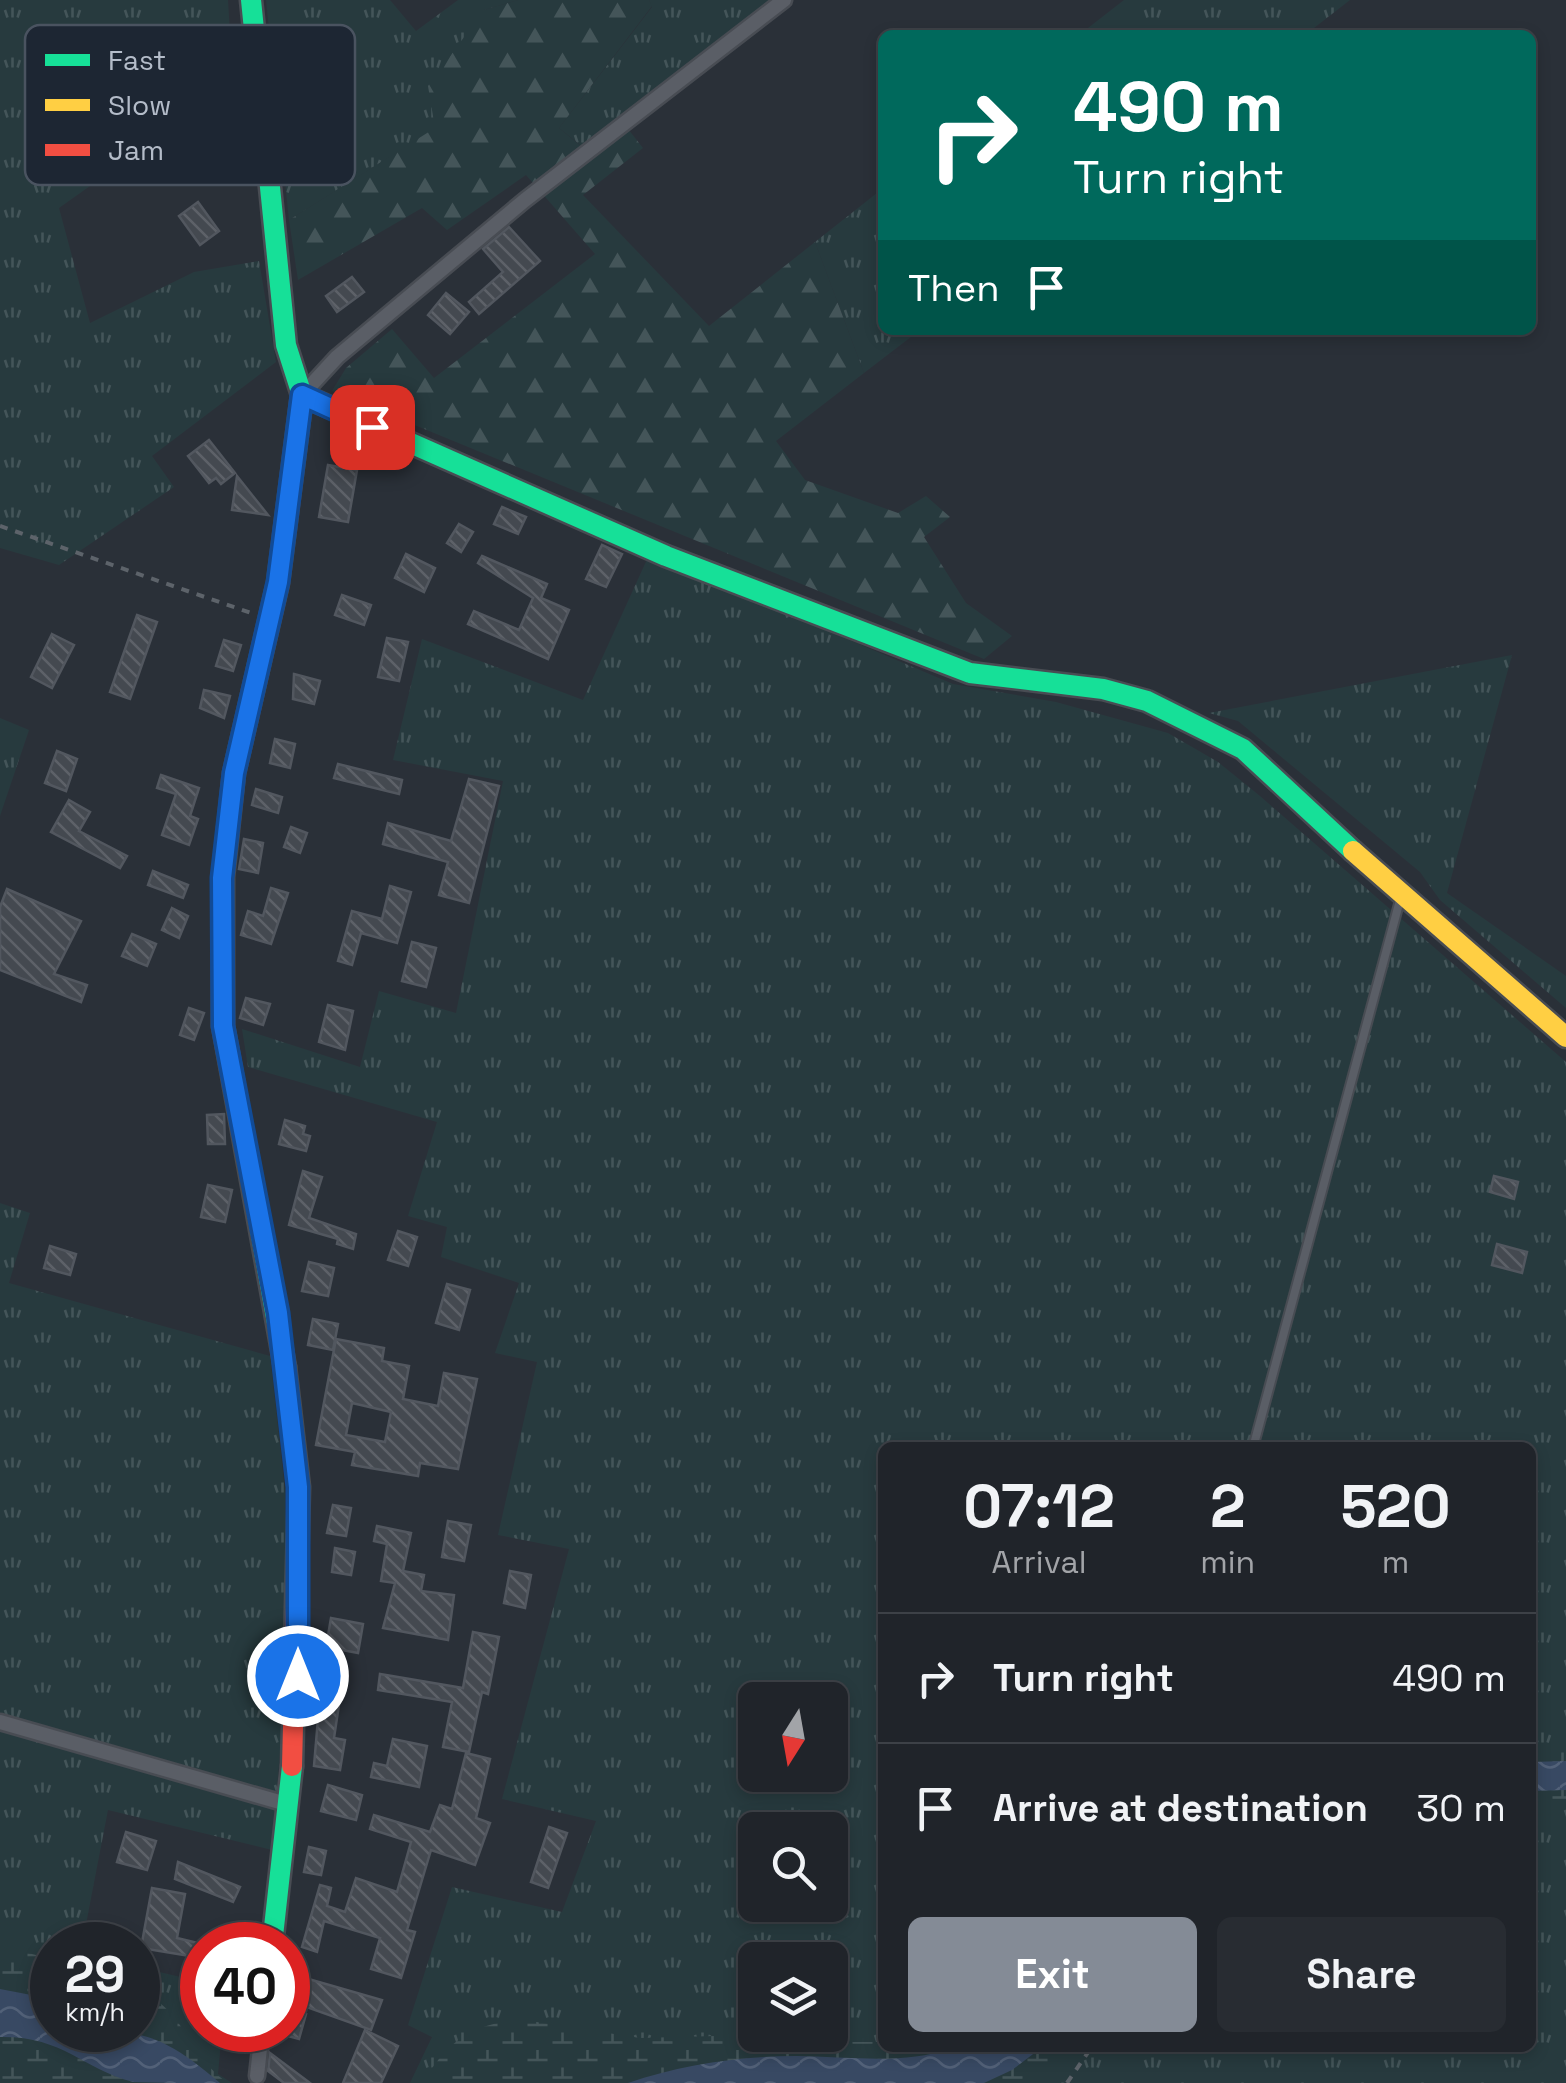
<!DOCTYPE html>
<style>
:root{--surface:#20242a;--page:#282c32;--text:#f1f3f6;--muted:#a2a4a8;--line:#3d4147;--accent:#848b96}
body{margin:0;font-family:"Space Grotesk",sans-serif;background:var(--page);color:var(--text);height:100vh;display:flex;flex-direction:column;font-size:38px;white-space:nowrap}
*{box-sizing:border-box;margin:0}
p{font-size:32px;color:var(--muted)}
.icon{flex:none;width:55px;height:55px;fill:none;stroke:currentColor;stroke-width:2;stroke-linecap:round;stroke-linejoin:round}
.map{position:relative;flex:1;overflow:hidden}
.sheet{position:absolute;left:878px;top:1442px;width:658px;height:610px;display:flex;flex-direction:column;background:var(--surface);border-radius:15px;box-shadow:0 5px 15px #0003,0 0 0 2px var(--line)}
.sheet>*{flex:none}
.hud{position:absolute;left:878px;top:30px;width:658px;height:305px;border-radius:15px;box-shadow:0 5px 15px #0003,0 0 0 2px var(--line);background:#00695c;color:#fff;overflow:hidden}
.needle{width:65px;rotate:191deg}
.controls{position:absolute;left:738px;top:1682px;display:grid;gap:20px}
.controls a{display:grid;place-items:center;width:110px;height:110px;border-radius:15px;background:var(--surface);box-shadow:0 5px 15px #0003,0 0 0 2px var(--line);font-size:50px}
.speed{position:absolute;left:30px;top:1922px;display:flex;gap:20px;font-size:50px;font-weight:700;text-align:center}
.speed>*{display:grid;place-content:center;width:130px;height:130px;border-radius:50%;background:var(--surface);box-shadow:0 5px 15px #0003,0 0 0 2px var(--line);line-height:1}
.speed small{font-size:25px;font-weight:400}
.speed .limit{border:15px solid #d22;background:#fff;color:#111}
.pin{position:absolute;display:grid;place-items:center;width:85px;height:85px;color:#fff;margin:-42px;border-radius:20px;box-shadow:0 5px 15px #0006}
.me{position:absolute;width:110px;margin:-55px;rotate:0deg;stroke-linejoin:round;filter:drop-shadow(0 0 8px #0008)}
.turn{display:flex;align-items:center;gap:35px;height:210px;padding:0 30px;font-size:45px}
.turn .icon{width:130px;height:130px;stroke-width:2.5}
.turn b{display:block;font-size:70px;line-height:85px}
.then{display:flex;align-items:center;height:95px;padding:0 30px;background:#0003;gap:20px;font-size:38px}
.eta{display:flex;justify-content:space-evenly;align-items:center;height:170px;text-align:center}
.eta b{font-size:60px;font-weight:700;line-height:70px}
.button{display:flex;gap:20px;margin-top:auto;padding:20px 30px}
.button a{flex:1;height:115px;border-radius:15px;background:var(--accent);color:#fff;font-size:40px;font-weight:700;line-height:115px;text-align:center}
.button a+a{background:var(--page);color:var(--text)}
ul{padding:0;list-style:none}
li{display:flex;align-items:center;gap:30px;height:130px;padding:0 30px;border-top:2px solid var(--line)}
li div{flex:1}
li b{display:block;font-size:38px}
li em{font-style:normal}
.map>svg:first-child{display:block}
</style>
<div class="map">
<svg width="1566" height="2083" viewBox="0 0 1566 2083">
<defs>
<pattern id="grass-tufts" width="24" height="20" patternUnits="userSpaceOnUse" patternTransform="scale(2.5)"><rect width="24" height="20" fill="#273a3e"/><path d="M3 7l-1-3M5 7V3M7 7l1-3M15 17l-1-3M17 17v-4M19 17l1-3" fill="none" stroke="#445559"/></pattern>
<pattern id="forest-firs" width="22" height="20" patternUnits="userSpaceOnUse" patternTransform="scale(2.5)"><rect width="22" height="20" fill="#273a3e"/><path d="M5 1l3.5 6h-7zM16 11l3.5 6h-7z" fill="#445559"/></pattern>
<pattern id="wetland-marsh" width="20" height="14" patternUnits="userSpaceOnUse" patternTransform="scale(2.5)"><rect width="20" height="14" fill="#273a3e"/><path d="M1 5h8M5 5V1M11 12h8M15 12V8" fill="none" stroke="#445559"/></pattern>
<pattern id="water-waves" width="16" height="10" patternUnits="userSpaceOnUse" patternTransform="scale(2.5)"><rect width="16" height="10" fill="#384963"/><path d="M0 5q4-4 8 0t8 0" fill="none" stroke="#526178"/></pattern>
<pattern id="building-back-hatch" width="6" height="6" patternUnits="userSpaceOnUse" patternTransform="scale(2.5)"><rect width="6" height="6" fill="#444950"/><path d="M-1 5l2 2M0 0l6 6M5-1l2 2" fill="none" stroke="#5d6168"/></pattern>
</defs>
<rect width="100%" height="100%" fill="#2a3038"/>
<g fill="url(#grass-tufts)" fill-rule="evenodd">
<polygon points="0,0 228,0 235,117 176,125 59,208 90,323 194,272 259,261 276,362 152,456 174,487 59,565 0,548"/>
<polygon points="266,0 390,0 416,31 458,0 518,0 484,10 436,128 289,220"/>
<polygon points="649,0 775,0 584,148 559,128 652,7"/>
<polygon points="1124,0 1350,0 1305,35 1079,35"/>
<polygon points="882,189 882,330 920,330 864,373 815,242"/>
<path d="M649,555l304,129 103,18 112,31 50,29 42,34 306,266v1021h-1156l22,-46 -24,-12 44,-138 110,25 34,-91 -94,-22 67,-250 -71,-14 39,-173 -42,-9 24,-70 -78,-26 6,-30 -39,-11 29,-94 -189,-55 -6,-38 118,38 19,-76 77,22 47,-232 -110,-21 29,-121 161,61zM882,1448h648v600h-648zM755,1700h75v75h-75zM755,1830h75v75h-75zM755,1960h75v75h-75z"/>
<polygon points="1512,655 1447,893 1566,976 1566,1008 1440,900 1420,872 1238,721 1209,713"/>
<polygon points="0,718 29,730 0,816"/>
<polygon points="0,1203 30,1213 9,1283 270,1356 285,1491 286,1677 272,1850 108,1810 82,1945 52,1945 52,2030 138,2030 138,1967 202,1982 202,2030 222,2030 218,2074 232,2083 0,2083"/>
</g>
<polygon fill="url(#forest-firs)" points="518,0 649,0 652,6 559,128 593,156 628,129 643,148 583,195 709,326 815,242 864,373 776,441 805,480 898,513 926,496 950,517 924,537 966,603 1012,636 984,659 332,391 346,368 392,329 434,378 595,254 526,175 447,230 422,208 298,280 289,220 435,128 428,86 484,10"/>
<g fill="url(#wetland-marsh)">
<polygon points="1566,1747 1566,1799 1530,1800 1530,1750"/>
<path d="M0,1946l52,13v71h86v-41c51,25 48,65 90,94h-228z"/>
<path d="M517,2019l123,19 114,-3 57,7h71v6h185l-47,35h-598c28,-43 44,-55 95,-64z"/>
</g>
<g fill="url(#water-waves)">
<polygon points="1566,1761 1566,1790 1530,1791 1530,1762"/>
<path d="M0,1989l52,10v31c82,0 103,-3 168,53 -26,0 -61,0 -87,-1 -52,-14 -70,-46 -133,-45z"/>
<path d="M951,2048h90l-29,22 -28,13h-356c52,-18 113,-27 168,-27 51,0 107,10 155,-8z"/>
</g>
<g fill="url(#building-back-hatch)" stroke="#52575f" stroke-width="2.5" fill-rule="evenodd">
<polygon points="198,202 219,231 200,245 179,216"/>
<polygon points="509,227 540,261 479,314 469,302 503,272 483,249"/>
<polygon points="352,277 364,292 337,312 326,296"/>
<polygon points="446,293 469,312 450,334 428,315"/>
<polygon points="209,440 235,473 221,484 216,478 209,483 188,456"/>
<polygon points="328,465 357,470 348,522 319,517"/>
<polygon points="237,476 268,515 232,510"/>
<polygon points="502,507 526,517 518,534 494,524"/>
<polygon points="459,524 473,532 461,552 447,543"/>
<polygon points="602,545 622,554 606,587 586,579"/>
<polygon points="406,554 435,568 424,592 395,578"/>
<polygon points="482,556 547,584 541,598 569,610 548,659 468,624 474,611 519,630 533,598 478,563"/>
<polygon points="342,595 371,605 364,625 335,615"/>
<polygon points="137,615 157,622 130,699 110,692"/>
<polygon points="52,634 74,645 52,688 31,677"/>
<polygon points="387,638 408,642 399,681 378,677"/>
<polygon points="224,640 241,645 233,671 216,666"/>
<polygon points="294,674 320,681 314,704 293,699"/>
<polygon points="204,690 230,696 224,718 200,708"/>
<polygon points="275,739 295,744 290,768 270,763"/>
<polygon points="57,751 77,759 66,791 45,783"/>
<polygon points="338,764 402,780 399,794 334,778"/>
<polygon points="161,775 199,788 190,816 198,819 189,845 162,835 176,794 157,788"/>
<polygon points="469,779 499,786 469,903 439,895 448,862 383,844 388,823 451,841"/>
<polygon points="256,789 282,797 278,813 252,805"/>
<polygon points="69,800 90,812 79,831 127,856 120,868 51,832"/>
<polygon points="291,827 307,833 300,853 284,847"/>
<polygon points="244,839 263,843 258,873 239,869"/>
<polygon points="153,871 188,885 183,898 148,885"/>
<polygon points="390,886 411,892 397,943 361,933 352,965 338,961 352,911 382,919"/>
<polygon points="271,888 288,893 271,944 241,935 248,911 263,916"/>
<polygon points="7,889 81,921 54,974 87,985 81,1002 0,970 0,907"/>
<polygon points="172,908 188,916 179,938 162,930"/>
<polygon points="132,934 156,944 147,966 122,956"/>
<polygon points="412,942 436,948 426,987 402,981"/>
<polygon points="246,998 270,1004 263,1025 240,1018"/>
<polygon points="328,1005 353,1011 345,1050 319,1042"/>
<polygon points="189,1008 204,1013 194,1040 180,1035"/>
<polygon points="224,1114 225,1144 208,1144 207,1115"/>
<polygon points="285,1120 305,1126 303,1134 310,1136 306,1151 279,1144"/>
<polygon points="303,1171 322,1177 309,1218 356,1234 353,1249 337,1244 338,1239 289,1225"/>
<polygon points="1494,1176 1518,1182 1514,1199 1490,1192"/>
<polygon points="208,1185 232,1190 225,1222 201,1217"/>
<polygon points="398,1231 417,1237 408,1266 388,1260"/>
<polygon points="1497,1244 1527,1252 1522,1273 1492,1265"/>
<polygon points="50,1246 76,1254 70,1275 44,1268"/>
<polygon points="309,1262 334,1268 328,1296 302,1291"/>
<polygon points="447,1284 470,1290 459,1330 436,1323"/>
<polygon points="313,1319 338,1324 333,1350 308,1345"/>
<path d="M336,1339l48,9 -2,13 27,5 -6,33 35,7 6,-33 33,6 -19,90 -38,-6 -2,13 -66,-11 3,-13 -39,-7zM352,1403l39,9 -6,30 -39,-7z"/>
<polygon points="333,1505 351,1508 346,1536 327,1533"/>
<polygon points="448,1521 471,1525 464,1561 442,1557"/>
<polygon points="377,1526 411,1533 403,1571 424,1575 421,1591 454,1595 448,1640 383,1628 395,1583 381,1581 387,1544 374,1541"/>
<polygon points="335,1548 355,1552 351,1575 332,1572"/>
<polygon points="510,1571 531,1575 525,1608 504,1603"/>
<polygon points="331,1618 363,1624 358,1653 326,1647"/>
<polygon points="473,1632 499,1637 488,1694 482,1692 469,1752 443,1747 452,1702 378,1690 380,1674 463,1688"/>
<polygon points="320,1695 340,1698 334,1738 345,1740 340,1770 314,1766"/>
<polygon points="393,1739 427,1746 419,1787 371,1777 374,1763 387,1766"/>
<polygon points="466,1753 490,1759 476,1818 490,1823 475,1865 431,1850 407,1930 415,1932 401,1978 371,1969 380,1938 324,1921 317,1952 302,1947 320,1885 331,1888 327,1906 345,1912 356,1878 397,1892 411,1842 370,1829 374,1815 430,1832 440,1805 452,1809"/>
<polygon points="328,1785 362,1795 356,1820 321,1811"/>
<polygon points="549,1827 567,1833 548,1888 531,1882"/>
<polygon points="126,1832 156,1841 147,1870 117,1862"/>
<polygon points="309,1847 326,1851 321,1875 304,1872"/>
<polygon points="178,1862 240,1887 233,1902 175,1879"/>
<polygon points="152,1888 185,1894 177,1938 202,1944 202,1958 141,1948"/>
<polygon points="305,1978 382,2000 371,2030 298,2004"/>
<polygon points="288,2009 306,2014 299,2039 288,2036"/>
<polygon points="365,2030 398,2046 381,2083 343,2083"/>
<polygon points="270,2053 310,2083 284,2083 268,2071"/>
</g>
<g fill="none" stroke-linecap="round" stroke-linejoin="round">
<g stroke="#484c53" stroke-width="12">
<polyline id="lane" points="1253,1448 1400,900"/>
</g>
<g stroke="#484c53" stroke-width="19">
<g id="street">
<polyline points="302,395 337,357 525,200 784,0"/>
<polyline points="0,1722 290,1805"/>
<polyline points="257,2076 262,2030"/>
</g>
</g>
<g stroke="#484c53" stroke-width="25">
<g id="fast">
<polyline points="251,0 286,345 302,395 278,583 234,773 223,877 223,1026 285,1367"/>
<polyline points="302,395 666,556 970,673 1103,689 1147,701 1243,749 1353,851"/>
<polyline points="272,1945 292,1766"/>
</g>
</g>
<g stroke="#484c53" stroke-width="25">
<polyline id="slow" points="1353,851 1566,1037"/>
</g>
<g stroke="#484c53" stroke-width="25">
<polyline id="jam" points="285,1367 299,1487 292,1766"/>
</g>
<g stroke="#5d636a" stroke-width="4" stroke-dasharray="8 8" stroke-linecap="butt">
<polyline points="0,526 251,613"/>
<polyline points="1067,2083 1091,2048"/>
</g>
<use href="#lane" stroke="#5a5e66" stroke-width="8"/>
<use href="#street" stroke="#5a5e66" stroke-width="14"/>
<use href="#fast" stroke="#16e098" stroke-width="20"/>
<use href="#slow" stroke="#ffcf43" stroke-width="20"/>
<use href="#jam" stroke="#f24e42" stroke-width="20"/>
</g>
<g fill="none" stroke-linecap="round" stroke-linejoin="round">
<g stroke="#114b97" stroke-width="25">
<polyline id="route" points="298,1676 298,1487 278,1313 223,1026 222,878 234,773 278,582 302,395 372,427"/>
</g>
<use href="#route" stroke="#1a73e8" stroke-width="18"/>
</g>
<rect x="25" y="25" width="330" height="160" rx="15" fill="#1d2633" stroke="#4a5360" stroke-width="2.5"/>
<rect x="45" y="54" width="45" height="12" fill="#16e098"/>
<rect x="45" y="99" width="45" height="12" fill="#ffcf43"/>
<rect x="45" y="144" width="45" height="12" fill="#f24e42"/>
<g font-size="28" fill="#b4bcc9">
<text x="108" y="70">Fast</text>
<text x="108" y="115">Slow</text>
<text x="108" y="160">Jam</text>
</g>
</svg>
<div class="controls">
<a><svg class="needle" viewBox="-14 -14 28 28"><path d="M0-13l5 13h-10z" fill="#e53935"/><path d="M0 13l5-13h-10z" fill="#a2a4a8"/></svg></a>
<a><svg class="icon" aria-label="search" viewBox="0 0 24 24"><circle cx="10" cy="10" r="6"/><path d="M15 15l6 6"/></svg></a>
<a><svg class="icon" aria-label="layers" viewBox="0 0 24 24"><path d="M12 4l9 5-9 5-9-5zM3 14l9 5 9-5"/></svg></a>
</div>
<div class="speed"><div>29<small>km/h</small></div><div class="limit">40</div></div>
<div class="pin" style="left:372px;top:427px;background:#d93025"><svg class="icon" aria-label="arrive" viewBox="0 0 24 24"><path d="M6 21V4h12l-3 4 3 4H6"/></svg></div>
<svg class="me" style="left:298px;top:1676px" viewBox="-20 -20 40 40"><circle r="17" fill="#1a73e8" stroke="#fff" stroke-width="3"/><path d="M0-11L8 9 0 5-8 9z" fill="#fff"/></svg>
<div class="hud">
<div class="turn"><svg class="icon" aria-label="right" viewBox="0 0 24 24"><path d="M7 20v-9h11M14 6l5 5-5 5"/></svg><div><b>490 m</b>Turn right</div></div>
<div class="then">Then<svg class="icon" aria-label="arrive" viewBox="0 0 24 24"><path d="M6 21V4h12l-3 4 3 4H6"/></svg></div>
</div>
<section class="sheet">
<div class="eta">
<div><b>07:12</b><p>Arrival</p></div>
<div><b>2</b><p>min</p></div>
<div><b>520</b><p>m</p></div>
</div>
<ul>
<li><svg class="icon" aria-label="right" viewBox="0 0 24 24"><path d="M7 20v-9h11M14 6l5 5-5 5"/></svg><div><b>Turn right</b></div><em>490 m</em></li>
<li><svg class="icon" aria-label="arrive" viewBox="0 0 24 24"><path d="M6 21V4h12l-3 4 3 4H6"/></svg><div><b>Arrive at destination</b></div><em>30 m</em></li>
</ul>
<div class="button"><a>Exit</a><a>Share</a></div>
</section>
</div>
